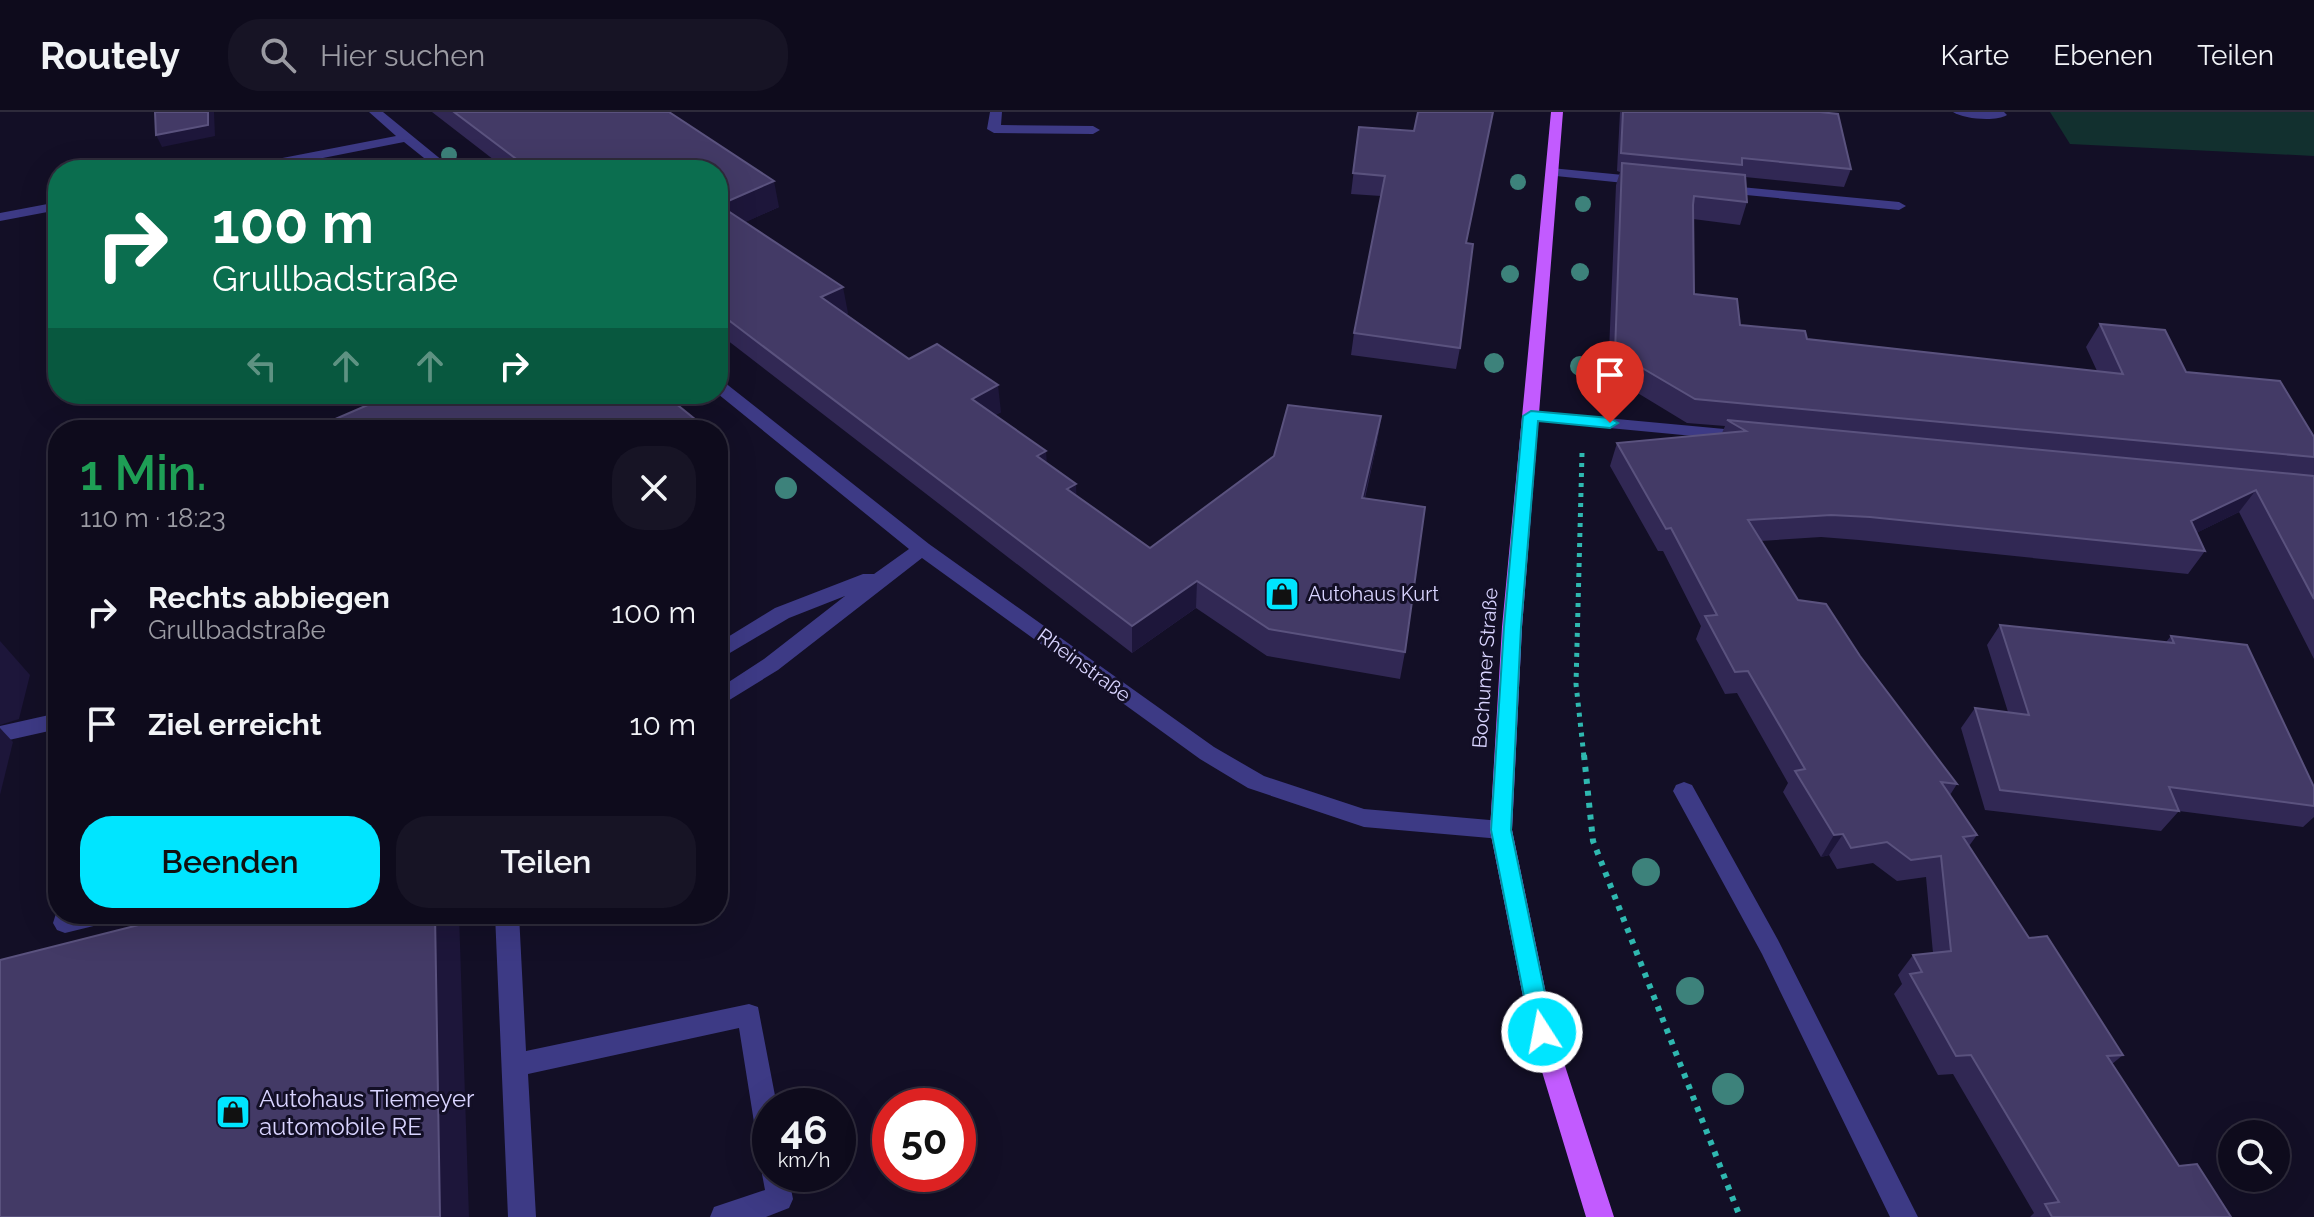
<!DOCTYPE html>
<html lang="de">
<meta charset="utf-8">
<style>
:root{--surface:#0e0b1c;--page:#171425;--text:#f1f3f6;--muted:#9b9ba3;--line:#2e2b3b;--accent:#00e5ff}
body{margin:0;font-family:Raleway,sans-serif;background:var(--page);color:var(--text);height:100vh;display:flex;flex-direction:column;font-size:30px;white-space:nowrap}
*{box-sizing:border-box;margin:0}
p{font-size:26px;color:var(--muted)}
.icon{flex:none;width:44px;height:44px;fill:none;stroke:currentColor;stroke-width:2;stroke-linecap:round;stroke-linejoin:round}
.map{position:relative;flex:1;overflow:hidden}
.details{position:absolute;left:48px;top:308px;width:680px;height:504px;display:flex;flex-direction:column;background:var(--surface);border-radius:32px;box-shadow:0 8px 32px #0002,0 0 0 2px var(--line)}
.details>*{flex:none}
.top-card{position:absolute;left:48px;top:48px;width:680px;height:244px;border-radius:32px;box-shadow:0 8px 32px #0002,0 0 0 2px var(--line);background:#0b6e4f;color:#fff;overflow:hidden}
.controls{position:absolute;left:2218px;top:1008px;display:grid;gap:16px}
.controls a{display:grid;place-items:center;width:72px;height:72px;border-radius:50%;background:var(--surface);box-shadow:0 8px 32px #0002,0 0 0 2px var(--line);font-size:40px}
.speed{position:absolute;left:752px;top:976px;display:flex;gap:16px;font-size:40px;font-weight:700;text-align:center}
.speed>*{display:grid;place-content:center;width:104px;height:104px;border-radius:50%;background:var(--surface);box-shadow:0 8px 32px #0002,0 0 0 2px var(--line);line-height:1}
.speed small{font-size:20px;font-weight:400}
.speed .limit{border:12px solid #d22;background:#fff;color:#111}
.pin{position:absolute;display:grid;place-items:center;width:68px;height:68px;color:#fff;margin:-82px -34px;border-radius:50% 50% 50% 0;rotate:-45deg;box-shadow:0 0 8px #0007}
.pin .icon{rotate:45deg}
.me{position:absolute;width:88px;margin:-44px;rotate:349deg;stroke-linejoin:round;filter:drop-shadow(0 0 6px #0008)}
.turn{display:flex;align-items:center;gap:28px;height:168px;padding:0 32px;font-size:36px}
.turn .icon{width:104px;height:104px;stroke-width:2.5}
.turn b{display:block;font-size:56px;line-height:68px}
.lanes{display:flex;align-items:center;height:76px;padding:0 32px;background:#0003;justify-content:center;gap:40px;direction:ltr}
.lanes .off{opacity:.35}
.round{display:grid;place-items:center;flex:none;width:84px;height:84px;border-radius:32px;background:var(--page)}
.overview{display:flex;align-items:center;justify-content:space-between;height:136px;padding:0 32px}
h1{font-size:48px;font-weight:600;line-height:60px;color:#1e9e55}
.action{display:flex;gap:16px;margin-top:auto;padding:16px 32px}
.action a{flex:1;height:92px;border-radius:32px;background:var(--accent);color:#111;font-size:32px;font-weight:600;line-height:92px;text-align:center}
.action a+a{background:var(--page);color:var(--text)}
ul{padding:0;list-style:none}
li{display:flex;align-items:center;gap:24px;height:112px;padding:0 32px}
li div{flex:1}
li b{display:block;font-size:30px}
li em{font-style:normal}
header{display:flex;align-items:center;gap:48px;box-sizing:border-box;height:112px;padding:0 40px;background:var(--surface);border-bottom:2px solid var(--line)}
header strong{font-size:38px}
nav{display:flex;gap:44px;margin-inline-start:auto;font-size:28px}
.search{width:560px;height:72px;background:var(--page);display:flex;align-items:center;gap:20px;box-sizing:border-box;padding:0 28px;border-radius:32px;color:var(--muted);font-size:30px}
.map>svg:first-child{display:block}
</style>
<header>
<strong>Routely</strong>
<div class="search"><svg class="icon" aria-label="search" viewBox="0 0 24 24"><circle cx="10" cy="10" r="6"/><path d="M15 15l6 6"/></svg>Hier suchen</div>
<nav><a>Karte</a><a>Ebenen</a><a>Teilen</a></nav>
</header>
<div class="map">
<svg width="2314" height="1105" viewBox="0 0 2314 1105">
<rect width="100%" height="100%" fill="#130f26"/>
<polygon fill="#12302f" points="2050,0 2314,0 2314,44 2070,32"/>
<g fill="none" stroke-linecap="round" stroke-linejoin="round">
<polyline stroke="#2fb8b0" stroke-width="5" stroke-dasharray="4 6" stroke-linecap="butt" points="1582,341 1576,572 1584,645"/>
<polyline stroke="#2fb8b0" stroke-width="6" stroke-dasharray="5 7" stroke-linecap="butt" points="1584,643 1593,729 1740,1105"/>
<g fill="#3d3a85" fill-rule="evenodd">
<polygon points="369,0 383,0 454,58 439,58 404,30 262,58 234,58 241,54 396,24"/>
<polygon points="990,0 1002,0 1001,13 1093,14 1100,18 1093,22 994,21 987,17"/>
<path d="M1953,0h51l3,3c-11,7 -44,4 -54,-3z"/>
<polygon points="1551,56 1644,65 1651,69 1644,73 1546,63 1546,57"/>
<polygon points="1720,73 1899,90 1906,94 1899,98 1715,80 1715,74"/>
<polygon points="58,90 58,98 0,109 0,101"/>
<polygon points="718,269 724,270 929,432 1214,635 1264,664 1364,697 1501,709 1509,712 1512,718 1509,724 1501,727 1364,715 1248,676 1200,647 922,446 778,558 718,595 718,577 764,547 845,484 789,506 718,548 718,531 775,496 863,462 874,462 909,437 718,282"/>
<polygon points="1531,299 1746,319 1755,324 1746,329 1525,308 1523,304"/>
<polygon points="58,601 58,617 0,630 0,614"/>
<polygon points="1684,670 1692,673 1778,828 1918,1105 1890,1105 1762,842 1673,679 1676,673"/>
<polygon points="58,795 58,802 118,802 114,809 65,821 57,818 53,811"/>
<polygon points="495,802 519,802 526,939 749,892 758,895 777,994 770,994 770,1042 761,1038 757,1029 739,916 528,962 536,1105 508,1105"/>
<polygon points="770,1051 770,1062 788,1062 793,1087 789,1096 766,1105 710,1105 714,1095 765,1078 762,1062 766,1053"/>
</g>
<polygon fill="#c25bff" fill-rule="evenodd" points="1551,0 1563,0 1522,515 1512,718 1554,920 1614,1105 1586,1105 1530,920 1490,718 1502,515"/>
</g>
<g fill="#3d827b">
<circle cx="449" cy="43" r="8"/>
<circle cx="1518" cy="70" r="8"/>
<circle cx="1583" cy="92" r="8"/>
<circle cx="1580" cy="160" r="9"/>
<circle cx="1510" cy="162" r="9"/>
<circle cx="1494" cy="251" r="10"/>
<circle cx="1580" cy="254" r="10"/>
<circle cx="786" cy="376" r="11"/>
<circle cx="1646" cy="760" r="14"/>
<circle cx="1690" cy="879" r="14"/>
<circle cx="1728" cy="977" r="16"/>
</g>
<g fill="#312854">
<polygon points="432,0 669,0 779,95 745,110 848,201 846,202 909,247 1001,300 995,303 1047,351 1076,383 1150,436 1381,304 1377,331 1365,386 1405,540 1400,567 1267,544 1196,496 1132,541 718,221 718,58 507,58"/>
<polygon points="1620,0 1820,0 1851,57 1844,75 1745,65 1747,90 1740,113 1693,107 1694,182 1740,213 1807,227 2097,259 2086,235 2100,212 2186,260 2314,325 2314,547 2239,400 2196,421 2205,439 2188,462 1859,428 1821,425 1761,429 1798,488 1860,544 1957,672 1950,683 1977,723 1969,734 2029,826 2123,943 2112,952 2179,1054 2231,1105 2030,1105 2034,1101 1953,962 1938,963 1894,882 1902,872 1898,863 1913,843 1933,841 1926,765 1897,769 1873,751 1837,757 1829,743 1821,745 1783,680 1788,671 1737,581 1725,582 1696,527 1701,514 1663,439 1658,439 1610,354 1617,331 1722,321 1725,314 1687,311 1608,263 1616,73 1620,60 1617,59"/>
<polygon points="1359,15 1467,131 1460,236 1456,257 1351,243 1354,221 1381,84 1351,82"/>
<polygon points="2000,513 2166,530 2171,524 2314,675 2314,705 2303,715 2179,699 2161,719 1985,698 1961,616 1975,596 2008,600 1987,533"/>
</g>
<g fill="#1d163a">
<polygon points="208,0 214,0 215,24 162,35 156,23"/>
<polygon points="774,69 779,95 726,119 719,93"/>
<polygon points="843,175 848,201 827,212 821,185"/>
<polygon points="998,273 1001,300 975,314 972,287"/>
<polygon points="1381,304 1377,331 1358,413 1362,386"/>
<polygon points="1046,339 1048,366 1037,344"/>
<polygon points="718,350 726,378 720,408 718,412"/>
<polygon points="1076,372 1077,399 1067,377"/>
<polygon points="2256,378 2239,400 2174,432 2191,409"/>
<polygon points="1197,469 1196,496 1132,541 1132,514"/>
<polygon points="0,529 30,563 19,607 0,613"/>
<polygon points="0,616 13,630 0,683"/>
<polygon points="1843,722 1829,743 1821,745 1834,723"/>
<polygon points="435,802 459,802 469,1105 440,1105"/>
</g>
<g fill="#433a66" stroke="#5a527e" stroke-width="2">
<polygon points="155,0 208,0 208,13 156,23"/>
<polygon points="454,0 669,0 774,69 719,93 843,175 821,185 909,247 937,232 998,273 972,287 1046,339 1037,344 1076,372 1067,377 1150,436 1274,344 1288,293 1381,304 1362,386 1425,395 1405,540 1269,517 1197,469 1132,514 718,200 718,58 531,58"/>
<polygon points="1418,0 1493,0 1466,131 1473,132 1460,236 1354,221 1385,64 1353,61 1359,15 1414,19"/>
<polygon points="1623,0 1820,0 1838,2 1851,57 1742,46 1742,53 1621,41"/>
<polygon points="1622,51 1745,63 1747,90 1694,84 1693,93 1694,182 1737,187 1740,213 1805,219 1807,227 2123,262 2100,212 2165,218 2186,260 2280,269 2314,325 2314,345 1695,287 1615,240"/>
<polygon points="393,282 664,282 696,308 702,318 310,318"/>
<polygon points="1727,308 2314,364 2314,487 2256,378 2191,409 2205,439 1870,405 1831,403 1748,408 1798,488 1826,492 1860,544 1957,672 1941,670 1977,723 1963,725 2029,826 2047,824 2123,943 2107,944 2179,1054 2197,1052 2231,1105 2052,1105 2045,1092 2059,1090 1971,943 1956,944 1910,862 1922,860 1913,843 1951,839 1941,744 1911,748 1887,730 1851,736 1843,722 1834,723 1795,659 1805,657 1748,559 1735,560 1705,504 1717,503 1671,416 1666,417 1617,331 1746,319"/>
<polygon points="2000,513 2174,531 2171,524 2247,533 2314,675 2314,694 2169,675 2179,699 2000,678 1975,596 2029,603"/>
<polygon points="182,802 435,802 440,1105 0,1105 0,848"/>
</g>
<polygon fill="#00e5ff" stroke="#0095a6" stroke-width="2" points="1531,299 1610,306 1618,311 1610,316 1538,309 1521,515 1511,718 1553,920 1550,927 1542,930 1534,927 1531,920 1491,718 1504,515 1523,304"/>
<defs>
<g id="shop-square" transform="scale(1.8)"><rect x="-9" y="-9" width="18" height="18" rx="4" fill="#00e5ff" stroke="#130f26"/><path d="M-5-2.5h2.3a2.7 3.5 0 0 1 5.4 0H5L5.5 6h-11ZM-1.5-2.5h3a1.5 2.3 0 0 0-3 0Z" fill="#111"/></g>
</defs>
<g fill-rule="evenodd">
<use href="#shop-square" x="1282" y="482"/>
<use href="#shop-square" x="233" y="1000"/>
</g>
<g text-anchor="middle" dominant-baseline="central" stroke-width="6" stroke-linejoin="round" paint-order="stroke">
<g font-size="20" fill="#d9d4ff" stroke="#130f26" text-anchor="start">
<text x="1308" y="482">Autohaus Kurt</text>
</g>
<g font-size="20" fill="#d9d4ff" stroke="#130f26">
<text transform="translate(1084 553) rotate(36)">Rheinstraße</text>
<text transform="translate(1485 556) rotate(-86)">Bochumer Straße</text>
</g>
<g font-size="24" fill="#d9d4ff" stroke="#130f26" text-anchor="start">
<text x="259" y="986">Autohaus Tiemeyer<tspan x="259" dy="28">automobile RE</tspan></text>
</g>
</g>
</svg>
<div class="controls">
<a><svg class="icon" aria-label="search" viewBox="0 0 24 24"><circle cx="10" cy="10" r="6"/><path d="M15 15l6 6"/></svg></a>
</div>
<div class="speed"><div>46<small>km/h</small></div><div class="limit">50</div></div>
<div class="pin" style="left:1610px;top:311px;background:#d93025"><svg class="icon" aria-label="arrive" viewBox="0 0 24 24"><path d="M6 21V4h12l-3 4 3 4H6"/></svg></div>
<svg class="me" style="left:1542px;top:920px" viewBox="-20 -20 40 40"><circle r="17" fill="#00e5ff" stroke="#fff" stroke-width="3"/><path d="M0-11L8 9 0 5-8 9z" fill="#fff"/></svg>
<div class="top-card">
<div class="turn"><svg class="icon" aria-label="right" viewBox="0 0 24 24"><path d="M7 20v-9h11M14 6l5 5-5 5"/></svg><div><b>100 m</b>Grullbadstraße</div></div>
<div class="lanes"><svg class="icon off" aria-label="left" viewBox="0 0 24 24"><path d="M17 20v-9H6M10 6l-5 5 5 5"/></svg><svg class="icon off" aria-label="ahead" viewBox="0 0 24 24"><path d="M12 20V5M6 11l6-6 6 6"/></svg><svg class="icon off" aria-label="ahead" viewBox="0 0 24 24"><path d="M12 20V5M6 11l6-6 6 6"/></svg><svg class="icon" aria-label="right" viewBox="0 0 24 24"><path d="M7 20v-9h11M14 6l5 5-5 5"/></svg></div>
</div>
<section class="details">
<div class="overview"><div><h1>1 Min.</h1><p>110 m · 18:23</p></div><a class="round"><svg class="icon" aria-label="close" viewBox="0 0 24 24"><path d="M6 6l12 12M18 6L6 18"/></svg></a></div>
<ul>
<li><svg class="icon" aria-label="right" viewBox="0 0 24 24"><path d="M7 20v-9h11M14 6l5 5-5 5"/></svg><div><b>Rechts abbiegen</b><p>Grullbadstraße</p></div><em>100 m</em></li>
<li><svg class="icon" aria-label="arrive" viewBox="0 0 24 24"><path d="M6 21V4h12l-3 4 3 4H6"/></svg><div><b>Ziel erreicht</b></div><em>10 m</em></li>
</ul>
<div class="action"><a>Beenden</a><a>Teilen</a></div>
</section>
</div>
